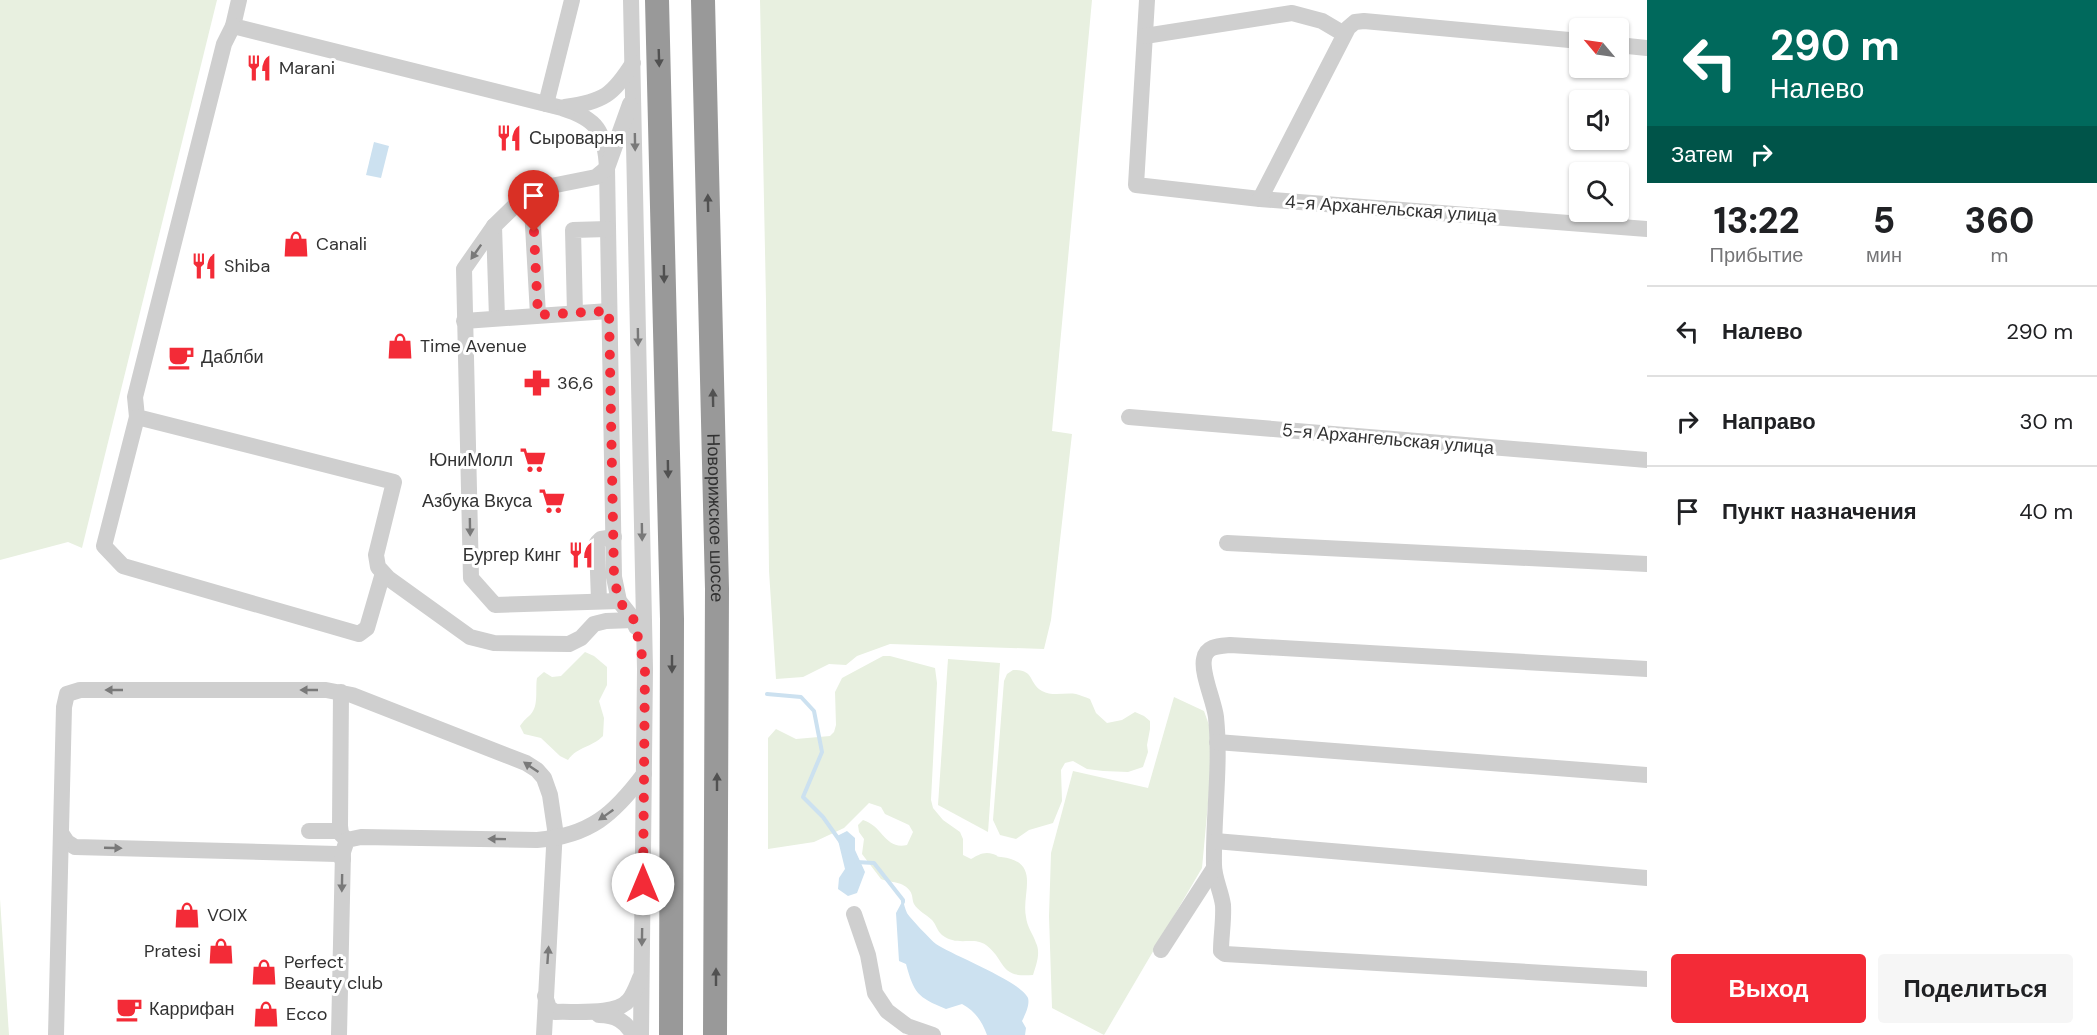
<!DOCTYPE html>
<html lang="ru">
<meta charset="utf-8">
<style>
:root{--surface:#fff;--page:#f6f6f6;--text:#202124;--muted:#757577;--line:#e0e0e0;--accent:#f32b37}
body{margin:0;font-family:"DM Sans",sans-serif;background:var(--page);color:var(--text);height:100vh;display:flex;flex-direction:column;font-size:22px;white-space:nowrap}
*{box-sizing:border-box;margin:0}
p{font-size:20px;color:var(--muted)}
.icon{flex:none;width:33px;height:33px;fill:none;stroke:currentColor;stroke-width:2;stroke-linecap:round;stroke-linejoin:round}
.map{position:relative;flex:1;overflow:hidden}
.drawer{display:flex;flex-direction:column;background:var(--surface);width:450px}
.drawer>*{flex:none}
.guide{background:#00695c;color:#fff;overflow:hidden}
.needle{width:39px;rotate:299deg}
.controls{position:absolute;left:1569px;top:18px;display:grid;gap:12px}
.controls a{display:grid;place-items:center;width:60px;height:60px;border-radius:6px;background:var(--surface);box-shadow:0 2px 4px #0004;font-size:30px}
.pin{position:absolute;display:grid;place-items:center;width:51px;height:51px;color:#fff;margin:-62px -26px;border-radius:50% 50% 50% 0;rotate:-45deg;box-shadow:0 0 6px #0007}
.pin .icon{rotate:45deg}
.me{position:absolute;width:66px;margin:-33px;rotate:0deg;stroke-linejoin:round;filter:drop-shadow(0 0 4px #0008)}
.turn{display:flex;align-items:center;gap:21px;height:126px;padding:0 24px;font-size:27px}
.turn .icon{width:78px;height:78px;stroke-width:2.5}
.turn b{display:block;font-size:42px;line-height:51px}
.then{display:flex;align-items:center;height:57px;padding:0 24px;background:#0003;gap:12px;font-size:22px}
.eta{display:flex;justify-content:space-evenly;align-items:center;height:102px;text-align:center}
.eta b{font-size:36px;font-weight:800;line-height:42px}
.button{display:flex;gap:12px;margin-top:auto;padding:12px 24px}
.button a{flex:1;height:69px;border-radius:6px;background:var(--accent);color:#fff;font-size:24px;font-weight:800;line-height:69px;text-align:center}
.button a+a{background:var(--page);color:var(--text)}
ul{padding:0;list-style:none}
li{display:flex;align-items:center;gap:18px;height:90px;padding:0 24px;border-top:2px solid var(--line)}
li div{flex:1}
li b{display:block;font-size:22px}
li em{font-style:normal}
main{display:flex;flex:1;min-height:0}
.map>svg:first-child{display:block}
</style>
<main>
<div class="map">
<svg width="1647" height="1035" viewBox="0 0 1647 1035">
<rect width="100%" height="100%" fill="#fff"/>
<g fill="#e8f0e0">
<polygon points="0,0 217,0 82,548 68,542 0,560"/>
<polygon points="760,0 1092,0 1052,431 1072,434 1051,620 1044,649 890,644 857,656 846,665 829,664 803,677 776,679 769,571 766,301"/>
<path d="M585,652l9,4 13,11v18l-8,16 5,17 -1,18c-12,12 -25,10 -35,24l-8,-4 -19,-18 -17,-4 -4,-8c4,-6 7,-8 11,-12 8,-9 4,-25 6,-36l7,-6 8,5 9,-1z"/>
<path d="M883,656h7l45,12 2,15 -6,117 2,8 10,12 17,12 3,7v16l8,4c7,-4 13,-8 22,-5 7,2 1,2 8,3 41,5 20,36 25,60 1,10 7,17 10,26 5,10 0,22 -3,32 -35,3 -26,-14 -47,-30 -13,-9 -29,2 -44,-10 -5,-4 -6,-11 -10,-15 -6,-6 -14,-9 -18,-16 -2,-4 -1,-9 -4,-13 -7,-10 -19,-8 -29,-12l-19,-25 2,-15 -5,-7 -1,-7 5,-5c20,6 22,30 44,25l6,-13 -4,-7 -24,-11 -4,-7 -12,-4 -25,25 -30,14 -46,7v-111l8,-9 20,10 34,-3 4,-4 2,-7 -1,-33 7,-14z"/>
<polygon points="948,659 1000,663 988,832 938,805"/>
<path d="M1013,670c22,-1 15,13 29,21 11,6 23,1 34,3 4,1 9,3 14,5l6,14 11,10 15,-3 13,-8 9,4 6,5v8l-3,16 1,7 -5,15 -15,5 -25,-1 -16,-2 -14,-8 -8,2 -4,7 1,31 -9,22 -24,7 -13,9 -16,-4 -7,-15 11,-139 3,-7z"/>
<polygon points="1174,697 1204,711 1214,739 1202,868 1104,1035 1052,1008 1049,916 1051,853 1073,771 1148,788"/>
<polygon points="0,899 9,1035 0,1035"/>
</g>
<g fill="#cce1f0">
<polygon points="374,142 389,146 381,178 366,175"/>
<polygon points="847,831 855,838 855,850 865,872 857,893 848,896 838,889 839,878 845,869 837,836"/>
<path d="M903,900c1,4 2,9 4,13 1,3 26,29 29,31 16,11 86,38 92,54 2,7 -3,17 -6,23l4,7 -1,7h-38c-5,-14 -12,-24 -25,-31l-16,5c-29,-12 -32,-16 -40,-45l-7,-3 -3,-48z"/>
</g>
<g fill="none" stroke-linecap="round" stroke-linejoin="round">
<g stroke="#cce1f0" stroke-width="4">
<polyline points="767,694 801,697 814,711 822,752 803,797 823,817 840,841"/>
<polyline points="856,862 874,863 903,900 903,902"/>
</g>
<g stroke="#cfcfcf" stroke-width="16">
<path d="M239,0l-6,26 329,82c35,11 43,23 45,60l7,409 5,24 15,19 2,7"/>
<polyline points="631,0 645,669 641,1035"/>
<polyline points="1147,0 1136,185 1260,199 1647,229"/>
<polyline points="233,26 224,44 135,397 137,417 394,482 376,555 378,567 388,578 470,637 494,643 569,644 581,638 594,624 606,621 634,620"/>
<polyline points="1145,36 1292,13 1322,21 1344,34"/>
<polyline points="1618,45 1647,48"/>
<polyline points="546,104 572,0"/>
<path d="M565,107c39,-6 47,-11 68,-44"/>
<polyline points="531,190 538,315"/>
<polyline points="1260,199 1348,28 1355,22 1364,21 1580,41"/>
<polyline points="494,226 497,318"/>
<polyline points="575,313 573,230 608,229"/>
<polyline points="464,321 609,311"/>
<polyline points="137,417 104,546 123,566 359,634 367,628 383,573"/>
<polyline points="1129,417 1647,460"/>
<polyline points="1227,543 1647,564"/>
<polyline points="599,601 597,543 601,539 614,537"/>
<polyline points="619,601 495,605 471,578 464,269 494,226 531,190 596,177 607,168 630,104"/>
<path d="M1647,669l-417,-24c-11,1 -24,1 -26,14 -3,14 10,42 12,58 5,49 -3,99 -2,148 0,13 7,26 9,40 1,15 -2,31 -2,46l4,3 422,25"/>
<polyline points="341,692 340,826 341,834 347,840"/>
<polyline points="1217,742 1647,775"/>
<polyline points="309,831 340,831"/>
<polyline points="61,833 67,842 75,847 337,854 343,859"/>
<polyline points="1215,841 1647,878"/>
<polyline points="854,914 868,955 875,993 887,1011 907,1026 933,1035"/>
<polyline points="1161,950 1214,868"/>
<path d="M545,996l4,12 6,4c20,-1 61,4 74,-12 5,-6 8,-15 11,-22"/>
<path d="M599,1015c16,0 27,6 34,20"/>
<polyline points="56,1035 64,707 67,694 80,690 326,690 352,695 526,763 537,770 544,778 550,795 555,829 544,1035"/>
<path d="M339,1035l4,-183 4,-12 14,-3 176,3c53,-4 77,-26 107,-66"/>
</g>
<g stroke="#999" stroke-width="24">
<polyline points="657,0 672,619 671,1035"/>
<path id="s1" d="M703,0l14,589 -2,446"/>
</g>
</g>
<defs><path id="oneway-solid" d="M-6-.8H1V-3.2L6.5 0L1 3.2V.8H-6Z" transform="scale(1.5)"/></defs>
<g fill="#515151">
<use href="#oneway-solid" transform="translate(659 58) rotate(88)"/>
<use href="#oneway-solid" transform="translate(708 203) rotate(-91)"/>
<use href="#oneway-solid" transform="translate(664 274) rotate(89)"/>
<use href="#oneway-solid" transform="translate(713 398) rotate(-91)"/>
<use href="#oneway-solid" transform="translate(668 469) rotate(89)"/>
<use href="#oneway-solid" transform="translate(672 664) rotate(90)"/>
<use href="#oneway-solid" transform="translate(717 782) rotate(-90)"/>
<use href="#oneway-solid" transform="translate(716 977) rotate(-90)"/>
</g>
<g fill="#797979">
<use href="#oneway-solid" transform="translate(635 142) rotate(89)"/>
<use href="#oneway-solid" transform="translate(476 252) rotate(125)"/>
<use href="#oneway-solid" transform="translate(638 337) rotate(89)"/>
<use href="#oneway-solid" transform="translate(470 527) rotate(89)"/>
<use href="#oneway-solid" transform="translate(642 532) rotate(89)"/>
<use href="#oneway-solid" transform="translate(114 690) rotate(180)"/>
<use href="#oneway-solid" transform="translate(309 690) rotate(180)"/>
<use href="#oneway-solid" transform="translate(531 767) rotate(-146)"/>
<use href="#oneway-solid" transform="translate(606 815) rotate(145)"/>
<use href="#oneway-solid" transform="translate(497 839) rotate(-179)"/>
<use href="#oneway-solid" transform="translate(113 848) rotate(2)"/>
<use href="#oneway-solid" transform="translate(342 883) rotate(91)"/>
<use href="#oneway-solid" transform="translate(642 937) rotate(91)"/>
<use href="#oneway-solid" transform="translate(548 955) rotate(-86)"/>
</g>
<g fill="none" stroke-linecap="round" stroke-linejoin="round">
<polyline stroke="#f32b37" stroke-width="10" stroke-dasharray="0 18" points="534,232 538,315 609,311 614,577 619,601 634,620 645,669 643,884"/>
</g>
<defs>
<g id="restaurant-bare" transform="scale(2.07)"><path d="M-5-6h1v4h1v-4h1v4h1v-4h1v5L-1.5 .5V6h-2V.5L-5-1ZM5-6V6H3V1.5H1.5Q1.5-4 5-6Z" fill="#f32b37" stroke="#fff" stroke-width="2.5" paint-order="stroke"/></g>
<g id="shop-bare" transform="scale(2.07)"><path d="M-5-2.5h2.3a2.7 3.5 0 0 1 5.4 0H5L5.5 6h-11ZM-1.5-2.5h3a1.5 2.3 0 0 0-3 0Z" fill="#f32b37" stroke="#fff" stroke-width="2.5" paint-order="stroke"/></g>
<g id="cafe-bare" transform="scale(2.07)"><path d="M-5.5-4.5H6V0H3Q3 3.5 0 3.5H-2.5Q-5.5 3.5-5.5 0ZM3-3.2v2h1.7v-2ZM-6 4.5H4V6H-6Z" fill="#f32b37" stroke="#fff" stroke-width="2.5" paint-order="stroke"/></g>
<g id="pharmacy-bare" transform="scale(2.07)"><path d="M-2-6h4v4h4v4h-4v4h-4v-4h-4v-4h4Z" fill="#f32b37" stroke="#fff" stroke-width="2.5" paint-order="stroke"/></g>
<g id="supermarket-bare" transform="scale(2.07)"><path d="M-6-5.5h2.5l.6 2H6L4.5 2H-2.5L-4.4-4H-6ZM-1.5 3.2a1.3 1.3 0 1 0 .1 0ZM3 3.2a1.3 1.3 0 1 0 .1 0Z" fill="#f32b37" stroke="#fff" stroke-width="2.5" paint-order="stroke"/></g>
</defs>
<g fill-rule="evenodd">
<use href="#restaurant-bare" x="259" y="68"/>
<use href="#restaurant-bare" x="509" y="138"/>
<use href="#shop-bare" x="296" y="244"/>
<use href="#restaurant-bare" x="204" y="266"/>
<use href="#shop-bare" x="400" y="346"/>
<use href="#cafe-bare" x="181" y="357"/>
<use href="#pharmacy-bare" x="537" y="383"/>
<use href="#supermarket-bare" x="533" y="460"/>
<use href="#supermarket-bare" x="552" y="501"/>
<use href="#restaurant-bare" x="581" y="555"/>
<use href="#shop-bare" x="187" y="915"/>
<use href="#shop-bare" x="221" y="951"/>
<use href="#shop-bare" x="264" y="972"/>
<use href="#cafe-bare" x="129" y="1009"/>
<use href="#shop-bare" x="266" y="1014"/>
</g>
<g text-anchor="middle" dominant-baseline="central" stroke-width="6" stroke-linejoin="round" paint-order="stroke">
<g font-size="18" fill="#323232" stroke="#fff" text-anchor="start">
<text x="279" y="68">Marani</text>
<text x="529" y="138">Сыроварня</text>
<text x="316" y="244">Canali</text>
<text x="224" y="266">Shiba</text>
<text x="420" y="346">Time Avenue</text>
<text x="201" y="357">Даблби</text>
<text x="557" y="383">36,6</text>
<text x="513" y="460" text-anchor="end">ЮниМолл</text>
<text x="532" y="501" text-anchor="end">Азбука Вкуса</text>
<text x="561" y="555" text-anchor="end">Бургер Кинг</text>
<text x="207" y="915">VOIX</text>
<text x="201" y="951" text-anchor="end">Pratesi</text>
<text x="284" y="962">Perfect<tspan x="284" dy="21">Beauty club</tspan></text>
<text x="149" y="1009">Каррифан</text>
<text x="286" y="1014">Ecco</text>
</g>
<g font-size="18" fill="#323232" stroke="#fff">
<text transform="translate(1391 209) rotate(4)">4-я Архангельская улица</text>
<text transform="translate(1388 439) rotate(5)">5-я Архангельская улица</text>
<text stroke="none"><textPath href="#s1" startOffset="518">Новорижское шоссе</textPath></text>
</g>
</g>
</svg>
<div class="controls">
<a><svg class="needle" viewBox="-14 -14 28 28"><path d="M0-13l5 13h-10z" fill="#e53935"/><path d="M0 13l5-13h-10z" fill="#757577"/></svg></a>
<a><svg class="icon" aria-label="sound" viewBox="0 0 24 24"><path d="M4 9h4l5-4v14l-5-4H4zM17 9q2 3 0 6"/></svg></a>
<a><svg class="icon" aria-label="search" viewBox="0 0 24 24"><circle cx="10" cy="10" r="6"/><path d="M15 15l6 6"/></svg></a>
</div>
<div class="pin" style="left:534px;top:232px;background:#d93025"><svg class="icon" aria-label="arrive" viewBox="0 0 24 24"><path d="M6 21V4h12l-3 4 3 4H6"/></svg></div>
<svg class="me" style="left:643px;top:884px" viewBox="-20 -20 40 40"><circle r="19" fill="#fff"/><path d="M0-13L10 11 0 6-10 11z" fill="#f32b37"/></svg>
</div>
<section class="drawer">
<div class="guide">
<div class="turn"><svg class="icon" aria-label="left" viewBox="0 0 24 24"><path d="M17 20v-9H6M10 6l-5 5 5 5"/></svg><div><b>290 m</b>Налево</div></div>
<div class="then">Затем<svg class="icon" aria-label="right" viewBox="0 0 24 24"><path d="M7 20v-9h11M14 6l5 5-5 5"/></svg></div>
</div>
<div class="eta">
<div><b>13:22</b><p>Прибытие</p></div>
<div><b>5</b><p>мин</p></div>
<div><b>360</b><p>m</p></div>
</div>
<ul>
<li><svg class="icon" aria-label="left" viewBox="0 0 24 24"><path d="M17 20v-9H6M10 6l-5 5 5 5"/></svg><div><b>Налево</b></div><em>290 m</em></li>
<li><svg class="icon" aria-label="right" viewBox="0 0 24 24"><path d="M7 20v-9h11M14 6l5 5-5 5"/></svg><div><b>Направо</b></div><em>30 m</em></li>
<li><svg class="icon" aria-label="arrive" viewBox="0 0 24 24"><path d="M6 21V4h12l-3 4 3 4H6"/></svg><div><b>Пункт назначения</b></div><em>40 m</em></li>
</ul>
<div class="button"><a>Выход</a><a>Поделиться</a></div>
</section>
</main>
